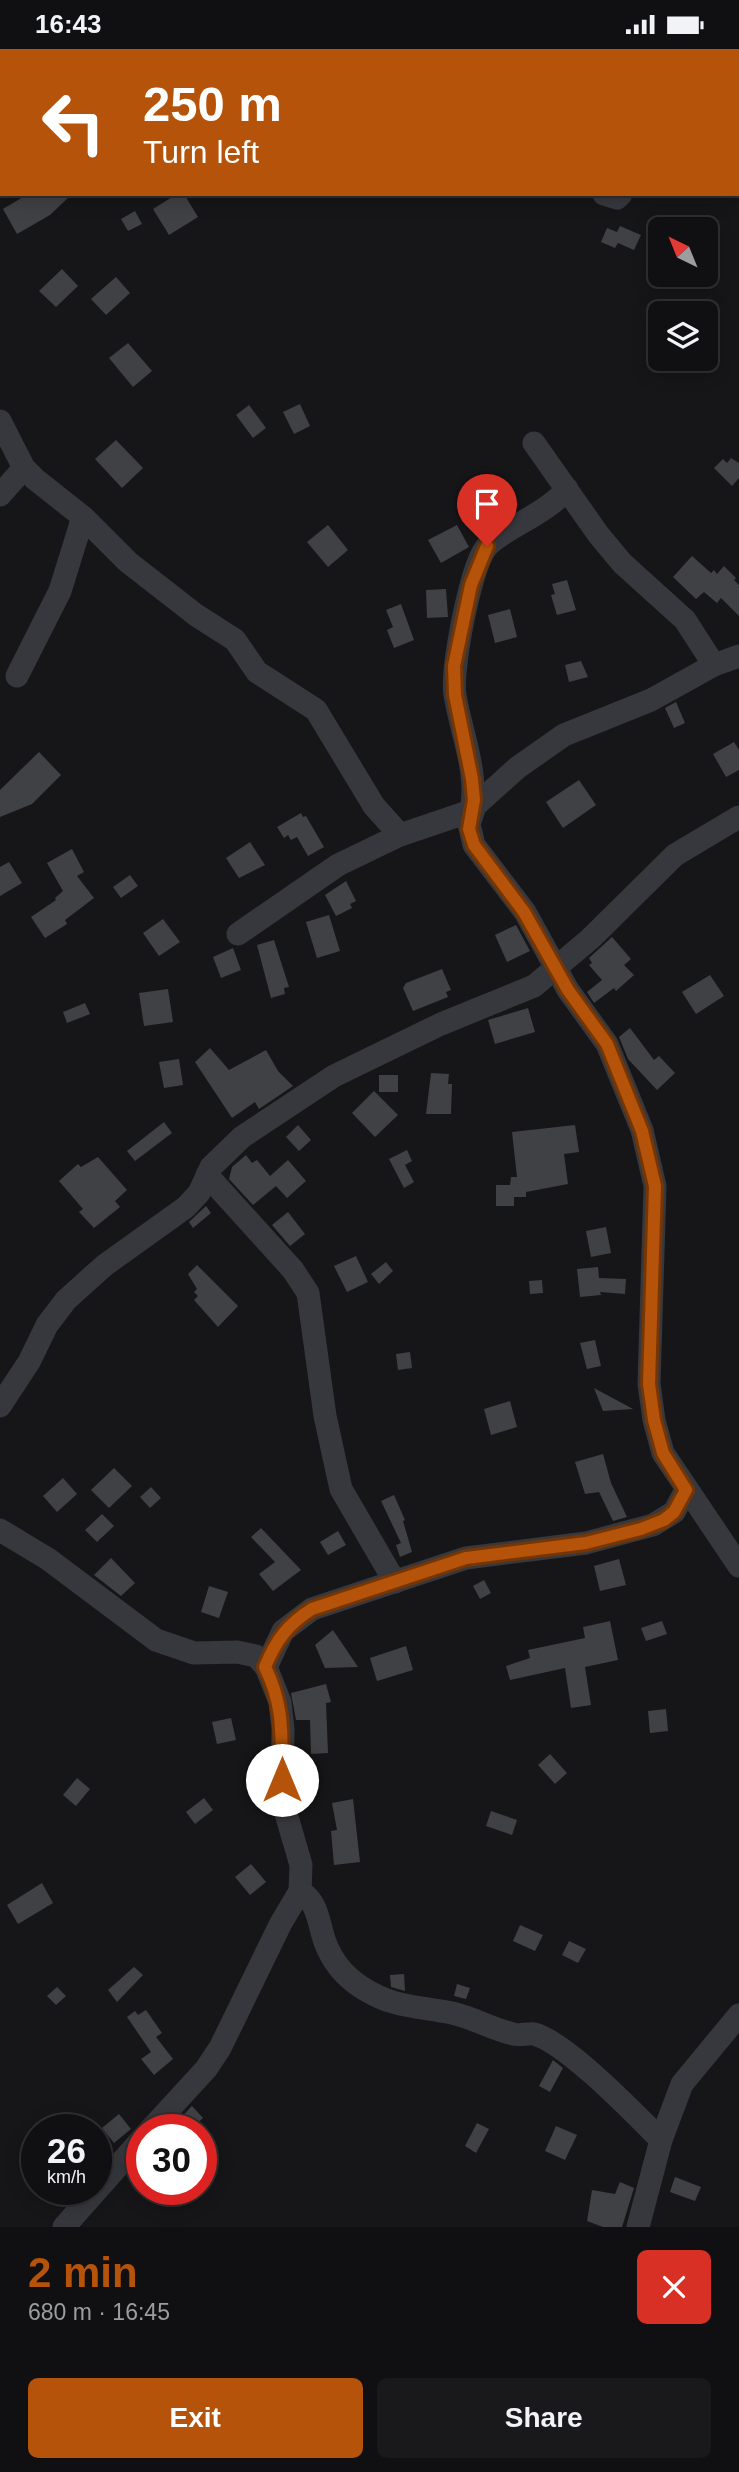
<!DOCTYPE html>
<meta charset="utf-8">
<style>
:root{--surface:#101012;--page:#19191b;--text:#f1f3f6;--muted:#9c9d9f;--line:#303032;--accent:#b45309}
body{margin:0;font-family:Helvetica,sans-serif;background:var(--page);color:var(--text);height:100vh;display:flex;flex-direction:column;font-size:26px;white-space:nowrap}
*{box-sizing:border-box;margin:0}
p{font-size:23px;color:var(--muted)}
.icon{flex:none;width:38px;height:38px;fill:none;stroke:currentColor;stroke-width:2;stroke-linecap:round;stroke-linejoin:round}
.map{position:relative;height:2178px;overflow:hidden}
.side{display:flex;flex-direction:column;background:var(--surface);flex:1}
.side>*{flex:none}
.banner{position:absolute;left:0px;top:0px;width:740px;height:147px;box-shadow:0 4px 18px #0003,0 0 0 2px var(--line);background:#b45309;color:#fff;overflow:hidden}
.needle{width:46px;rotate:317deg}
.buttons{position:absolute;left:648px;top:168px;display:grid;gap:14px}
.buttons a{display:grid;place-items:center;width:70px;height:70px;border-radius:10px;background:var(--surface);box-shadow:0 4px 18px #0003,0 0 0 2px var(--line);font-size:35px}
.speed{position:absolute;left:21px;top:2065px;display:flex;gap:14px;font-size:35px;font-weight:700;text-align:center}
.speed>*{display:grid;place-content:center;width:91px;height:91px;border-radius:50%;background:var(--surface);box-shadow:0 4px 18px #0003,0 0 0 2px var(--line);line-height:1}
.speed small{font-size:18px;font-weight:400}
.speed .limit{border:10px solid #d22;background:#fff;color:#111}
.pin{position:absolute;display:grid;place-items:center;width:60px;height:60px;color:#fff;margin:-72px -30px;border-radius:50% 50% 50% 0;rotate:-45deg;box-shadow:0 0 7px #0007}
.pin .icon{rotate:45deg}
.me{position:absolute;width:77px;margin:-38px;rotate:0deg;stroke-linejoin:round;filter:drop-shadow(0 0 5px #0008)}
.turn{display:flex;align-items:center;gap:24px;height:147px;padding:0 28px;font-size:32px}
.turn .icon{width:91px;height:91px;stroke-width:2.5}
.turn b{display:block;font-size:49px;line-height:60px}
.round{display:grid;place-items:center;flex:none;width:74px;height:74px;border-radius:10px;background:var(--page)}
.summary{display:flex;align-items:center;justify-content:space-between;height:119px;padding:0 28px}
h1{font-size:42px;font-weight:700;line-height:52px;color:var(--accent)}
.primary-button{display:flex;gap:14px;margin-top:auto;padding:14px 28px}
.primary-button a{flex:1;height:80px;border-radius:10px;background:var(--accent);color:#fff;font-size:28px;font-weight:700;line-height:80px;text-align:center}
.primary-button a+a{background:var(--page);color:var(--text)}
.status{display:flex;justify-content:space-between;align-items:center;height:49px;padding:0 35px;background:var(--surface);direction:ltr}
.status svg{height:19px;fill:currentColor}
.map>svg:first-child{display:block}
</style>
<div class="status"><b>16:43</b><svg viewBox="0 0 49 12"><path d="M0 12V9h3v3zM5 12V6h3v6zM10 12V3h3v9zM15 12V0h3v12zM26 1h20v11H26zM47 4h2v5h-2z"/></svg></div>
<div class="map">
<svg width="739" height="2178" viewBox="0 0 739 2178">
<rect width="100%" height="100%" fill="#161618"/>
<g fill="#404145">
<polygon points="28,145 72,145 50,166 17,185 3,160"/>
<polygon points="177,145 184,145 198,168 169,186 153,160"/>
<polygon points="135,162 142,175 128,182 121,170"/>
<polygon points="620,177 641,186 634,201 618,194 615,199 601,193 607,179 617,183"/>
<polygon points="62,220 78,237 56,258 39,242"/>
<polygon points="116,228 130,244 106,266 91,250"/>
<polygon points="128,294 152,322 133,338 109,309"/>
<polygon points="300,355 310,377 294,385 283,363"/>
<polygon points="249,356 266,379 253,389 236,366"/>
<polygon points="116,391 143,419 122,439 95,410"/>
<polygon points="731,409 739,414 739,429 732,437 714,419 723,410 727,414"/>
<polygon points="328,476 348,501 328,518 307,493"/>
<polygon points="457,476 469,498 441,514 428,491"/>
<polygon points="692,507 711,524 714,521 717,525 724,517 736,529 734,531 739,536 739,567 721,549 717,554 704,543 696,550 673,528"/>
<polygon points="567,531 576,561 557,566 551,546 555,545 552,535"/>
<polygon points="446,540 448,568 427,569 426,541"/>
<polygon points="401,555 414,591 394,599 387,581 393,578 386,561"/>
<polygon points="510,560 517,588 495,594 488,566"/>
<polygon points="581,612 588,628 569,633 565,616"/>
<polygon points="676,653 685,674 674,679 665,659"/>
<polygon points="734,693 739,701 739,721 726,728 713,705"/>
<polygon points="39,703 61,726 32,755 0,768 0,741"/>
<polygon points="579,731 596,756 563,779 546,753"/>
<polygon points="301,764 303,768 306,767 324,798 308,807 297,788 291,791 288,786 284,789 277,778"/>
<polygon points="250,793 265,816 239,829 226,809"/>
<polygon points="72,800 84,823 77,827 94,849 65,871 67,875 45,889 31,868 56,851 55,849 63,842 47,814"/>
<polygon points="9,813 22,834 0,847 0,818"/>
<polygon points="130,826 138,837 121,849 113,838"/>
<polygon points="346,832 356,852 350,855 352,859 336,867 325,846"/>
<polygon points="329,866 340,902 317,909 306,873"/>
<polygon points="163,870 180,893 159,907 143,884"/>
<polygon points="516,876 530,902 507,913 495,886"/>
<polygon points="612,888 631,910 624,916 634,926 616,942 614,939 594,954 587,943 602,931 589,916 592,914 589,909"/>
<polygon points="274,891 289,938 284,939 285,945 271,949 257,896"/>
<polygon points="233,899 241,921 221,929 213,908"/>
<polygon points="442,920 451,941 446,943 448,948 413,962 403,939 406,934"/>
<polygon points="710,926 724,947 696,965 682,943"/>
<polygon points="168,940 173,973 144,977 139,944"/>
<polygon points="85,954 90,965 67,974 63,963"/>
<polygon points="528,959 535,983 495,995 488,971"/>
<polygon points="630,979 654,1011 659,1007 675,1024 657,1041 628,1010 619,988"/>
<polygon points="210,999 229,1021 266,1001 278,1022 293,1037 259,1060 255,1053 232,1069 195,1013"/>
<polygon points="179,1010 183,1036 164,1039 159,1013"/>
<polygon points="431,1024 449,1025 448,1035 452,1035 451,1065 426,1065"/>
<rect x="379" y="1026" width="19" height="17"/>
<polygon points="374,1042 398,1066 375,1088 352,1064"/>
<polygon points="164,1073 172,1084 135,1112 127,1102"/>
<polygon points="298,1076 311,1091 299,1102 286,1088"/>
<polygon points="575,1076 579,1103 564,1105 568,1135 526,1143 526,1148 514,1148 514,1157 496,1157 496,1136 510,1136 511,1128 517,1128 512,1083"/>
<polygon points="407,1101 412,1112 405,1116 414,1133 404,1139 389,1110"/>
<polygon points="246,1106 252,1114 257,1111 270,1127 288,1111 306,1132 287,1149 276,1137 253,1156 229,1130 232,1118"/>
<polygon points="98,1108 127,1141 115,1152 120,1158 94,1179 79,1163 83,1160 59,1132 78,1115 81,1118"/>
<polygon points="206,1157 211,1164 193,1179 189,1173"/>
<polygon points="288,1163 305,1185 290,1197 272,1176"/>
<polygon points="606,1178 611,1204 591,1208 586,1182"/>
<polygon points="356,1207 368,1233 347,1243 334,1217"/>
<polygon points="386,1213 393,1222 379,1235 371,1225"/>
<polygon points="197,1216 238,1257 218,1278 194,1251 198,1247 194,1243 197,1240 188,1225"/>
<polygon points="598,1218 599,1229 626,1230 625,1245 600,1243 601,1246 580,1248 577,1220"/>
<polygon points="542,1231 543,1244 530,1245 529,1232"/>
<polygon points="595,1291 601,1317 587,1320 580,1294"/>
<polygon points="410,1303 412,1319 398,1321 396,1305"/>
<polygon points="594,1339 633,1360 603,1362"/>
<polygon points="510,1352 517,1378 491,1386 484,1360"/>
<polygon points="603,1405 611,1434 627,1468 613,1472 599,1443 585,1445 575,1413"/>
<polygon points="114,1419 132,1437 109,1459 91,1441"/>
<polygon points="63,1429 77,1445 57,1463 43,1447"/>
<polygon points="151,1438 161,1449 150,1459 140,1448"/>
<polygon points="394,1446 405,1471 403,1472 412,1503 400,1508 396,1496 401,1494 381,1452"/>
<polygon points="102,1465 114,1477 97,1493 85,1481"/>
<polygon points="261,1479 301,1521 273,1542 259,1525 275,1513 251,1488"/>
<polygon points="338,1482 346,1496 328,1506 320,1493"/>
<polygon points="111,1509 135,1534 121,1547 94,1526"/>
<polygon points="619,1510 626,1536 600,1542 594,1517"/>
<polygon points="484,1531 491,1544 480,1550 473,1537"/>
<polygon points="209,1537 228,1543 219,1569 201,1563"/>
<polygon points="610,1572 618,1611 585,1618 591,1656 571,1659 565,1619 510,1631 506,1617 530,1609 528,1601 585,1589 583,1578"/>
<polygon points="662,1572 667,1585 646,1592 641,1579"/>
<polygon points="333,1581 358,1618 325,1619 315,1596"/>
<polygon points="406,1597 413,1621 377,1632 370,1609"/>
<polygon points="326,1635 331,1653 326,1654 328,1704 311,1705 310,1671 296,1671 291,1644"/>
<polygon points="666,1660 668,1682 650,1684 648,1662"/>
<polygon points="231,1669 236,1691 217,1695 212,1673"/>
<polygon points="550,1705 567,1724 555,1735 538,1716"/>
<polygon points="77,1729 90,1740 76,1757 63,1746"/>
<polygon points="204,1749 213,1761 195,1775 186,1763"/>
<polygon points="353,1750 360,1813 334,1816 331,1782 337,1781 332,1754"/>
<polygon points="491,1762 517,1771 512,1786 486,1777"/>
<polygon points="251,1815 266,1833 250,1846 235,1828"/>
<polygon points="42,1834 53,1854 18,1875 7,1856"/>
<polygon points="520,1876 543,1886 535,1902 513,1892"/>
<polygon points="569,1892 586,1900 578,1914 562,1906"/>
<polygon points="134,1918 143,1926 117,1953 108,1941"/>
<polygon points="404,1925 405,1942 391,1938 390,1926"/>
<polygon points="457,1935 470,1939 466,1950 454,1947"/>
<polygon points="57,1938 66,1947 56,1956 47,1947"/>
<polygon points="146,1961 162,1984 156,1988 173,2010 154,2026 141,2010 151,2003 127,1968 135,1962 138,1966"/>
<polygon points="553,2011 563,2019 550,2043 539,2037"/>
<polygon points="192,2057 203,2069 190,2081 169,2081"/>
<polygon points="119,2065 131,2080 114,2094 102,2079"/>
<polygon points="477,2074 489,2080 476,2104 465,2097"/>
<polygon points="556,2077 577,2086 565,2111 545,2102"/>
<polygon points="675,2128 701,2138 695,2152 670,2143"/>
<polygon points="620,2133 634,2139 622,2178 603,2178 587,2172 592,2141 615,2145"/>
</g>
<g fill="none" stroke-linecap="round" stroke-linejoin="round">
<g stroke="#37383d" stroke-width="23">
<polyline points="383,0 383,2"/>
<polyline points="58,2 63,0"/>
<polyline points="0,22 2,21"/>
<polyline points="738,23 739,22"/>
<polyline points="604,145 617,149 621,145"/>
<polyline points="0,372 24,419 35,430 83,468 128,513 196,566 235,591 257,623 316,661 374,757 400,786"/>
<polyline points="534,394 598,485 622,514 685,571 714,616"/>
<polyline points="0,446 24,419"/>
<polyline points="739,607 714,616 651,651 564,686 517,719 475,757 469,775 474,796 525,863 568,941 607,995 642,1081 655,1137 649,1335 654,1371 663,1404 739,1517"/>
<polyline points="17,627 60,542 83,468"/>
<path d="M238,885l100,-69 62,-30 71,-24c8,-38 -10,-78 -16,-116 -4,-26 15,-124 30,-146 12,-18 61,-34 82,-60"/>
<polyline points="207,1126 293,1221 308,1244 325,1367 341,1440 395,1533"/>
<polyline points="0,1357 29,1313 47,1276 66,1251 105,1216 186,1158 199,1144 211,1118 242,1088 334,1027 441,975 534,937 590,890 675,806 739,768"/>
<polyline points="0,1481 48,1510 156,1591 194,1604 237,1603 256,1607 266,1618 280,1653 283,1680 282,1751 301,1816 300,1842 281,1874 220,1999 206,2020 150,2081"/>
<polyline points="266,1618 283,1582 312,1560 466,1509 586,1494 653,1476 674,1463 686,1441"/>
<path d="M300,1842c19,12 18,32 25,51 7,19 19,34 36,45 32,21 56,19 91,26 22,5 40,16 61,21 7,2 14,-1 21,0 32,8 102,81 127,106"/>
<polyline points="64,2178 142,2090"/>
<polyline points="638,2178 661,2091 682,2035 739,1966"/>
</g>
</g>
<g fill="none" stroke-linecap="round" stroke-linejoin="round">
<g stroke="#753606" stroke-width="18">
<path id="route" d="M282,1731c-1,-44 3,-72 -17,-113 11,-27 23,-43 47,-58l154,-51 120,-15 55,-14 23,-9 10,-8 12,-22 -23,-37 -9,-33 -5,-36 6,-198 -13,-55 -35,-87 -39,-54 -44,-78 -50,-67 -5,-16 5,-29 -2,-21 -17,-84 -1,-29 17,-81 16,-39"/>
</g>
<use href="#route" stroke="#b45309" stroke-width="12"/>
</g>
</svg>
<div class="buttons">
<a><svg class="needle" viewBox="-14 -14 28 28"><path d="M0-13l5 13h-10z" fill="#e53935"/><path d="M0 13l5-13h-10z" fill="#9c9d9f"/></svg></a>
<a><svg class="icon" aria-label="layers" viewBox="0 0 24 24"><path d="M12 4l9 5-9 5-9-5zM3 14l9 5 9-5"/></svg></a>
</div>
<div class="speed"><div>26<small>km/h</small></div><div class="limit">30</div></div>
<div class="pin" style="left:487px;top:497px;background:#d93025"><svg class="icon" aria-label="arrive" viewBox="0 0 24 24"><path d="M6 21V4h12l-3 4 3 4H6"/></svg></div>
<svg class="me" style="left:282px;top:1731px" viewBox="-20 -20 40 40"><circle r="19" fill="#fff"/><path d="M0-13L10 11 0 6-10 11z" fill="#b45309"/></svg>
<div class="banner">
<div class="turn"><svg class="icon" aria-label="left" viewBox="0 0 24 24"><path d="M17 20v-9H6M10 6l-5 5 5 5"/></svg><div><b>250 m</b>Turn left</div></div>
</div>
</div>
<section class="side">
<div class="summary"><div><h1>2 min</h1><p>680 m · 16:45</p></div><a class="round" style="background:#d93025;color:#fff"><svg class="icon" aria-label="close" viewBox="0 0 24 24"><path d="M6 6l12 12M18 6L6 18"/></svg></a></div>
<div class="primary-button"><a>Exit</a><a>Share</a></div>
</section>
